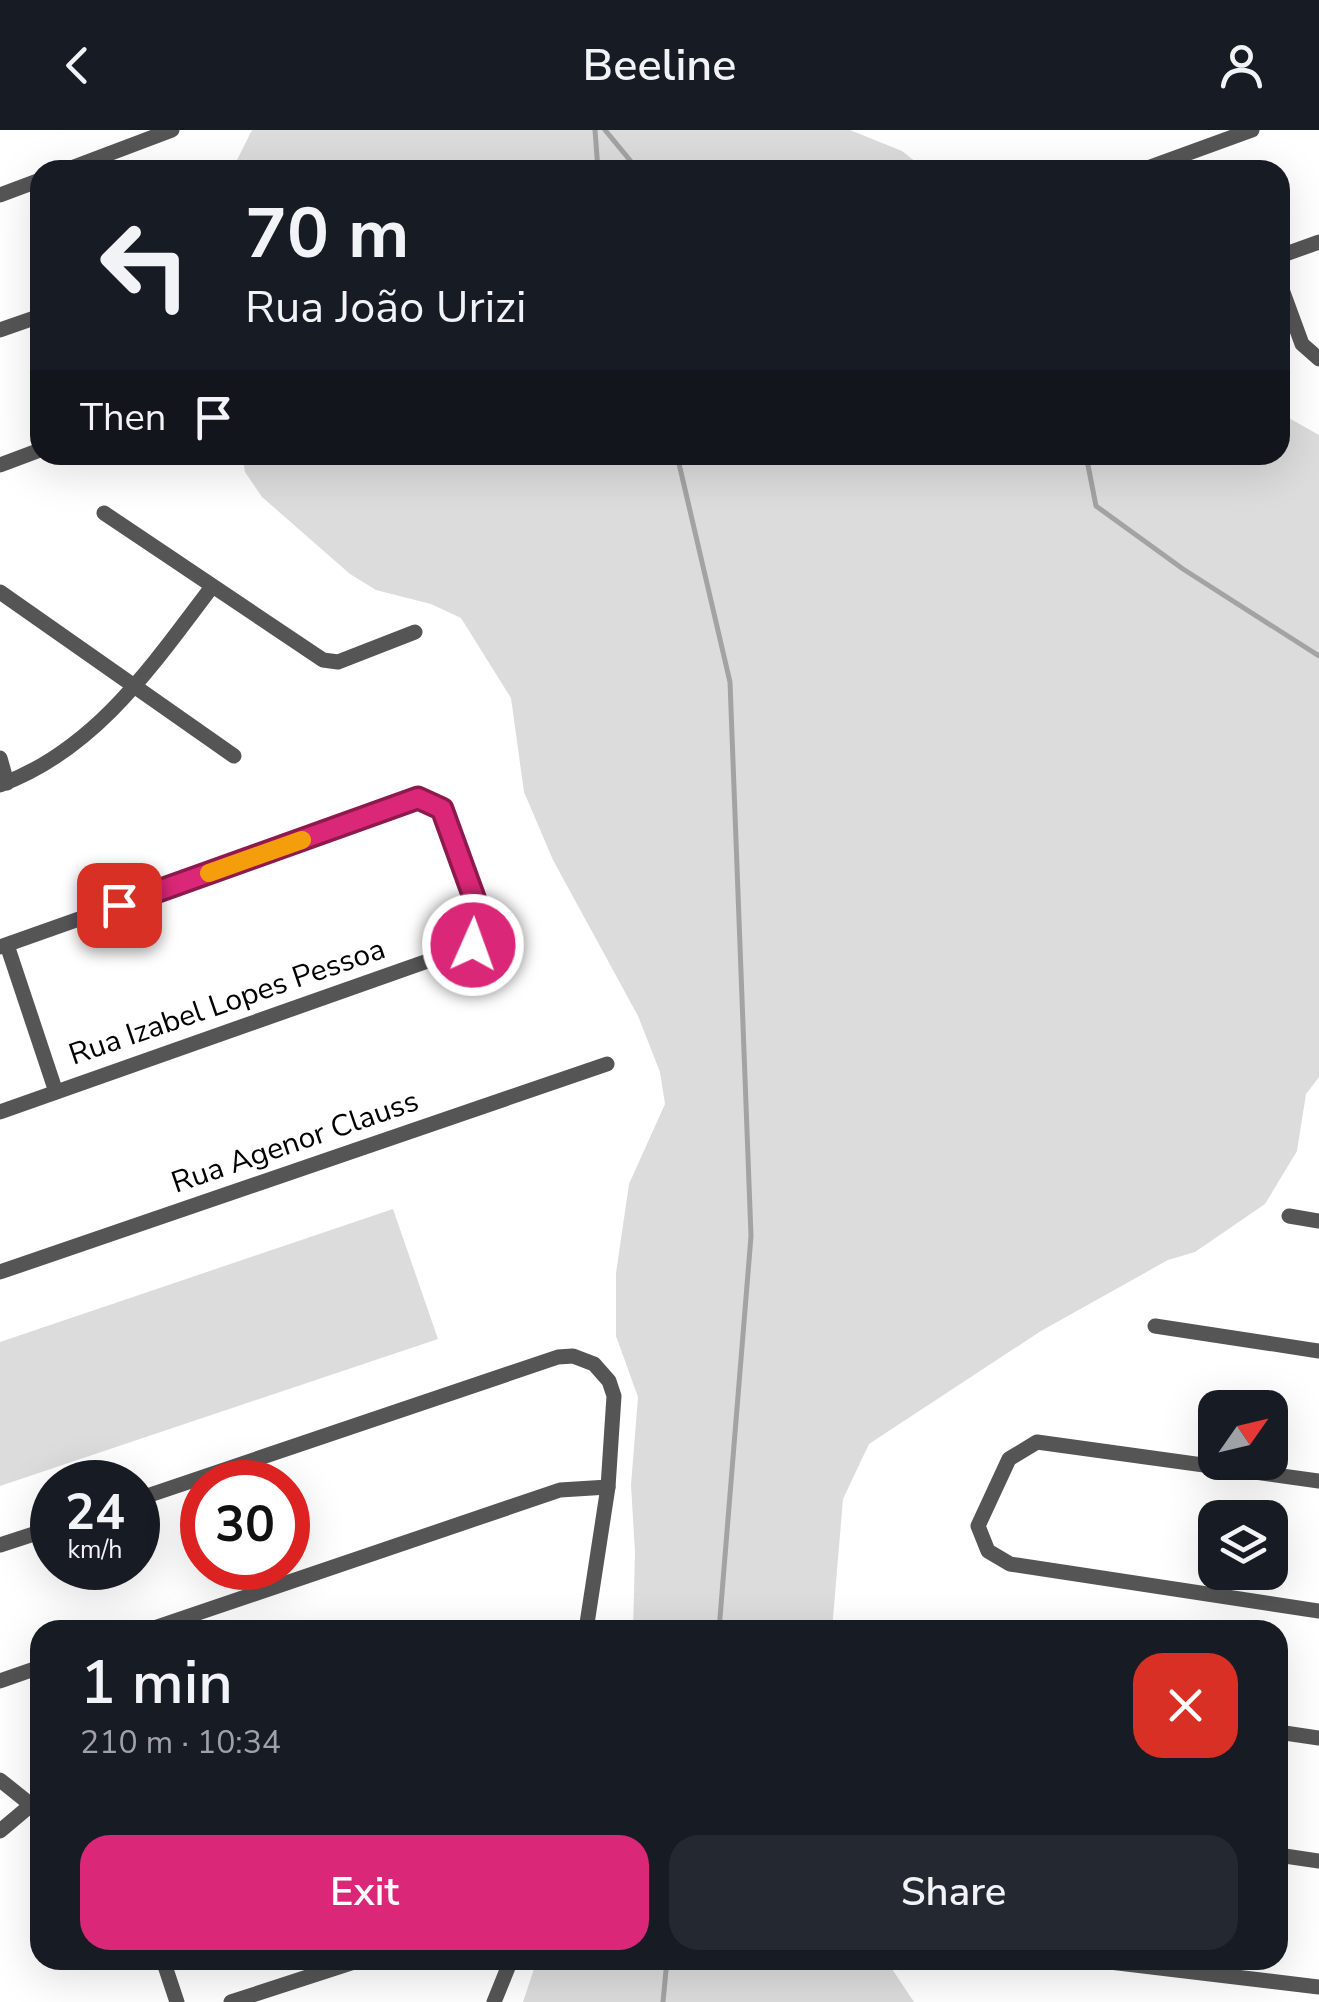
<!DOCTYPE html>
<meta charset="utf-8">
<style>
:root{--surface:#171b24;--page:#242831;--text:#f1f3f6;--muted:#9ea1a6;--accent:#db2777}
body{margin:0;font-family:"Nunito Sans",sans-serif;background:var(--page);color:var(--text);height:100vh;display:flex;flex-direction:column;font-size:38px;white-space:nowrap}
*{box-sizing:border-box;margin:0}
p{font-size:32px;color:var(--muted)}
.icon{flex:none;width:55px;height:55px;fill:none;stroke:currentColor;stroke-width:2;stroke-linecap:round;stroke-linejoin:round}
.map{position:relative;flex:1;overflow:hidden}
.panel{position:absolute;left:30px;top:1490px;width:1258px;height:350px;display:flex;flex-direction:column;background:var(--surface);border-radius:30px;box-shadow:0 10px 40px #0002}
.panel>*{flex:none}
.top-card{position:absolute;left:30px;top:30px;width:1260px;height:305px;border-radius:30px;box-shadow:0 10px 40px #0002;background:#171b24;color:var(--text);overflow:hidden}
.needle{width:65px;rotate:56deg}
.fabs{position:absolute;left:1198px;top:1260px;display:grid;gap:20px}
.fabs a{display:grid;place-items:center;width:90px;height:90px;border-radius:20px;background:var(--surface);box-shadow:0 10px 40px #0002;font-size:50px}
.speed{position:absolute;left:30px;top:1330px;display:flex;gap:20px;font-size:50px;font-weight:700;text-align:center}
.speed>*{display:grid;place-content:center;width:130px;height:130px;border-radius:50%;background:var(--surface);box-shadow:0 10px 40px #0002;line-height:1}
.speed small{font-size:25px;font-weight:400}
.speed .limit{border:15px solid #d22;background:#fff;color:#111}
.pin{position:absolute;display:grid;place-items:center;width:85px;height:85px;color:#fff;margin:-42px;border-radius:20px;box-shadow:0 5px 15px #0006}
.me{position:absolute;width:110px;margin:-55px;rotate:2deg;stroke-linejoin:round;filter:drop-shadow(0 0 8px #0008)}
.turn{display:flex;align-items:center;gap:35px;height:210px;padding:0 50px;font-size:45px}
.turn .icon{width:130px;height:130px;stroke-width:2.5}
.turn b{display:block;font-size:70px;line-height:85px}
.then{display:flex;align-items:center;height:95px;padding:0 50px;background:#0003;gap:20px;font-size:38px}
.round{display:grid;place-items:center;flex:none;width:105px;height:105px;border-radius:30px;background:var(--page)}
.head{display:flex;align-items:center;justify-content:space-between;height:170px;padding:0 50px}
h1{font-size:60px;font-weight:600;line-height:75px}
.cta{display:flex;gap:20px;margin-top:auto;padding:20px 50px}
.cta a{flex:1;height:115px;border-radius:30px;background:var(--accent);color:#fff;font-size:40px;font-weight:600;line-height:115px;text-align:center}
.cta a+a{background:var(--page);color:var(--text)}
header{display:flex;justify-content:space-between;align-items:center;height:130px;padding:0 50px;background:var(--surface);font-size:45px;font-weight:600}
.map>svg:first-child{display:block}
</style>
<header><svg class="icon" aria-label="back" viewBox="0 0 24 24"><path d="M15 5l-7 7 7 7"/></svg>Beeline<svg class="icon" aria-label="person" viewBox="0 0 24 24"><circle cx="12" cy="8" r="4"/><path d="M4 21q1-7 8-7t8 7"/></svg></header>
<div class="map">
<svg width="1319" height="1872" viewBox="0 0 1319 1872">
<rect width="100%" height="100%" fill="#fff"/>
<g fill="#dcdcdc">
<polygon points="252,0 850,0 902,21 926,40 232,40"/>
<polygon points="1280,283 1319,305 1319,947 1306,964 1297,1021 1265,1074 1195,1122 1168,1130 1041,1201 869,1314 843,1369 832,1500 633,1500 635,1422 631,1355 638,1267 616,1206 616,1143 629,1054 665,974 660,942 638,886 553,730 524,662 511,568 461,488 431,474 376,460 350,444 262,367 245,342 242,325 1280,325"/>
<polygon points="393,1079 438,1209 0,1356 0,1212"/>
<polygon points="537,1830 886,1830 914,1872 523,1872"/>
</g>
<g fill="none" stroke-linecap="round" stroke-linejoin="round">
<g stroke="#a3a3a3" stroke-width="5">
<polyline points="595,0 598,40"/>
<polyline points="605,0 638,40"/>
<polyline points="677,325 730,552 751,1106 719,1500"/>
<polyline points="1086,325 1096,376 1183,439 1319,526"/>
<polyline points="663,1872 667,1830"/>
</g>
<g stroke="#555" stroke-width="15">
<polyline points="66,40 172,0"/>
<polyline points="1142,40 1252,0"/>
<polyline points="0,65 40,50"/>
<polyline points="1280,126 1319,112"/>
<polyline points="1280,154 1302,214 1319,229"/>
<polyline points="0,200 40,186"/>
<polyline points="0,335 40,320"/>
<polyline points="104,383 323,530 338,532 415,502"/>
<polyline points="0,462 234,626"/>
<polyline points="0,628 7,653"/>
<path d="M0,655c95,-35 152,-119 211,-197"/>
<polyline points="7,815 56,962"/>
<polyline points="0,817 418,669 443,679 484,795 473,815 0,982"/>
<polyline points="1289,1086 1319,1091"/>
<polyline points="0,1142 607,934"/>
<polyline points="1155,1196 1319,1221"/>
<polyline points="1319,1351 1037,1312 1009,1329 978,1396 988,1421 1010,1434 1319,1481"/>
<polyline points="138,1369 558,1227 573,1226 594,1234 609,1251 614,1266 608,1357 586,1500"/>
<polyline points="0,1415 52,1398"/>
<polyline points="148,1500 560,1360 608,1357"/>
<polyline points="546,1500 586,1500"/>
<polyline points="0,1551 40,1537"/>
<polyline points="1278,1602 1319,1608"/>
<polyline points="0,1650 40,1682"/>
<polyline points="0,1701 31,1675"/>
<polyline points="1278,1725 1319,1731"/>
<polyline points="163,1830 177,1872"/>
<polyline points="1093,1830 1319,1857"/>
<polyline points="231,1872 360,1830"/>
<polyline points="494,1872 511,1830"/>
</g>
</g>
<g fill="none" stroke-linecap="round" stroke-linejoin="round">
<g stroke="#8e194d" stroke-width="25">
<polyline id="route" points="119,775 418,668 442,679 484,795 473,815"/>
</g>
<use href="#route" stroke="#db2777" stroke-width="18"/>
<polyline stroke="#f59e0b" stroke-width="18" points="209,743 302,710"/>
</g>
<g text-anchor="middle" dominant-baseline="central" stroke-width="8" stroke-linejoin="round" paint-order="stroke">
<g font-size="30" fill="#000" stroke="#fff">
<text transform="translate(227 872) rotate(-19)">Rua Izabel Lopes Pessoa</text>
<text transform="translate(295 1012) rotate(-19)">Rua Agenor Clauss</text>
</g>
</g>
</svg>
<div class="fabs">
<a><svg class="needle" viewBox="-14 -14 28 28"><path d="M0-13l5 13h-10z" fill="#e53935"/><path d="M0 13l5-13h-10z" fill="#9ea1a6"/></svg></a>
<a><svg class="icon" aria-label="layers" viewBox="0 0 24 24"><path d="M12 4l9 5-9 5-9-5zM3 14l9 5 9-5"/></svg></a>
</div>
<div class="speed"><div>24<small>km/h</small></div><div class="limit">30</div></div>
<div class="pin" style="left:119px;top:775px;background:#d93025"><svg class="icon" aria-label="arrive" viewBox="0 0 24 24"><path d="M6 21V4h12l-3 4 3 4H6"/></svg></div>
<svg class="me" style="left:473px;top:815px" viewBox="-20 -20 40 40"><circle r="17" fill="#db2777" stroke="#fff" stroke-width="3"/><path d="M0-11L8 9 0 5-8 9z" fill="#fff"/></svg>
<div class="top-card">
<div class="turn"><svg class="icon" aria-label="left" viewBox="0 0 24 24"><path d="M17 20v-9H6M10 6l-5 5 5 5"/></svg><div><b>70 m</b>Rua João Urizi</div></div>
<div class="then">Then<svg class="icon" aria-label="arrive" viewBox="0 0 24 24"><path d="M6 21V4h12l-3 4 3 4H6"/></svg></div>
</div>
<section class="panel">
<div class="head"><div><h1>1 min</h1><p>210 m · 10:34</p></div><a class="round" style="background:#d93025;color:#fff"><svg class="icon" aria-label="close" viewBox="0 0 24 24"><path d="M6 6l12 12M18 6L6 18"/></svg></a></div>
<div class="cta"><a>Exit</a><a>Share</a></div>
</section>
</div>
